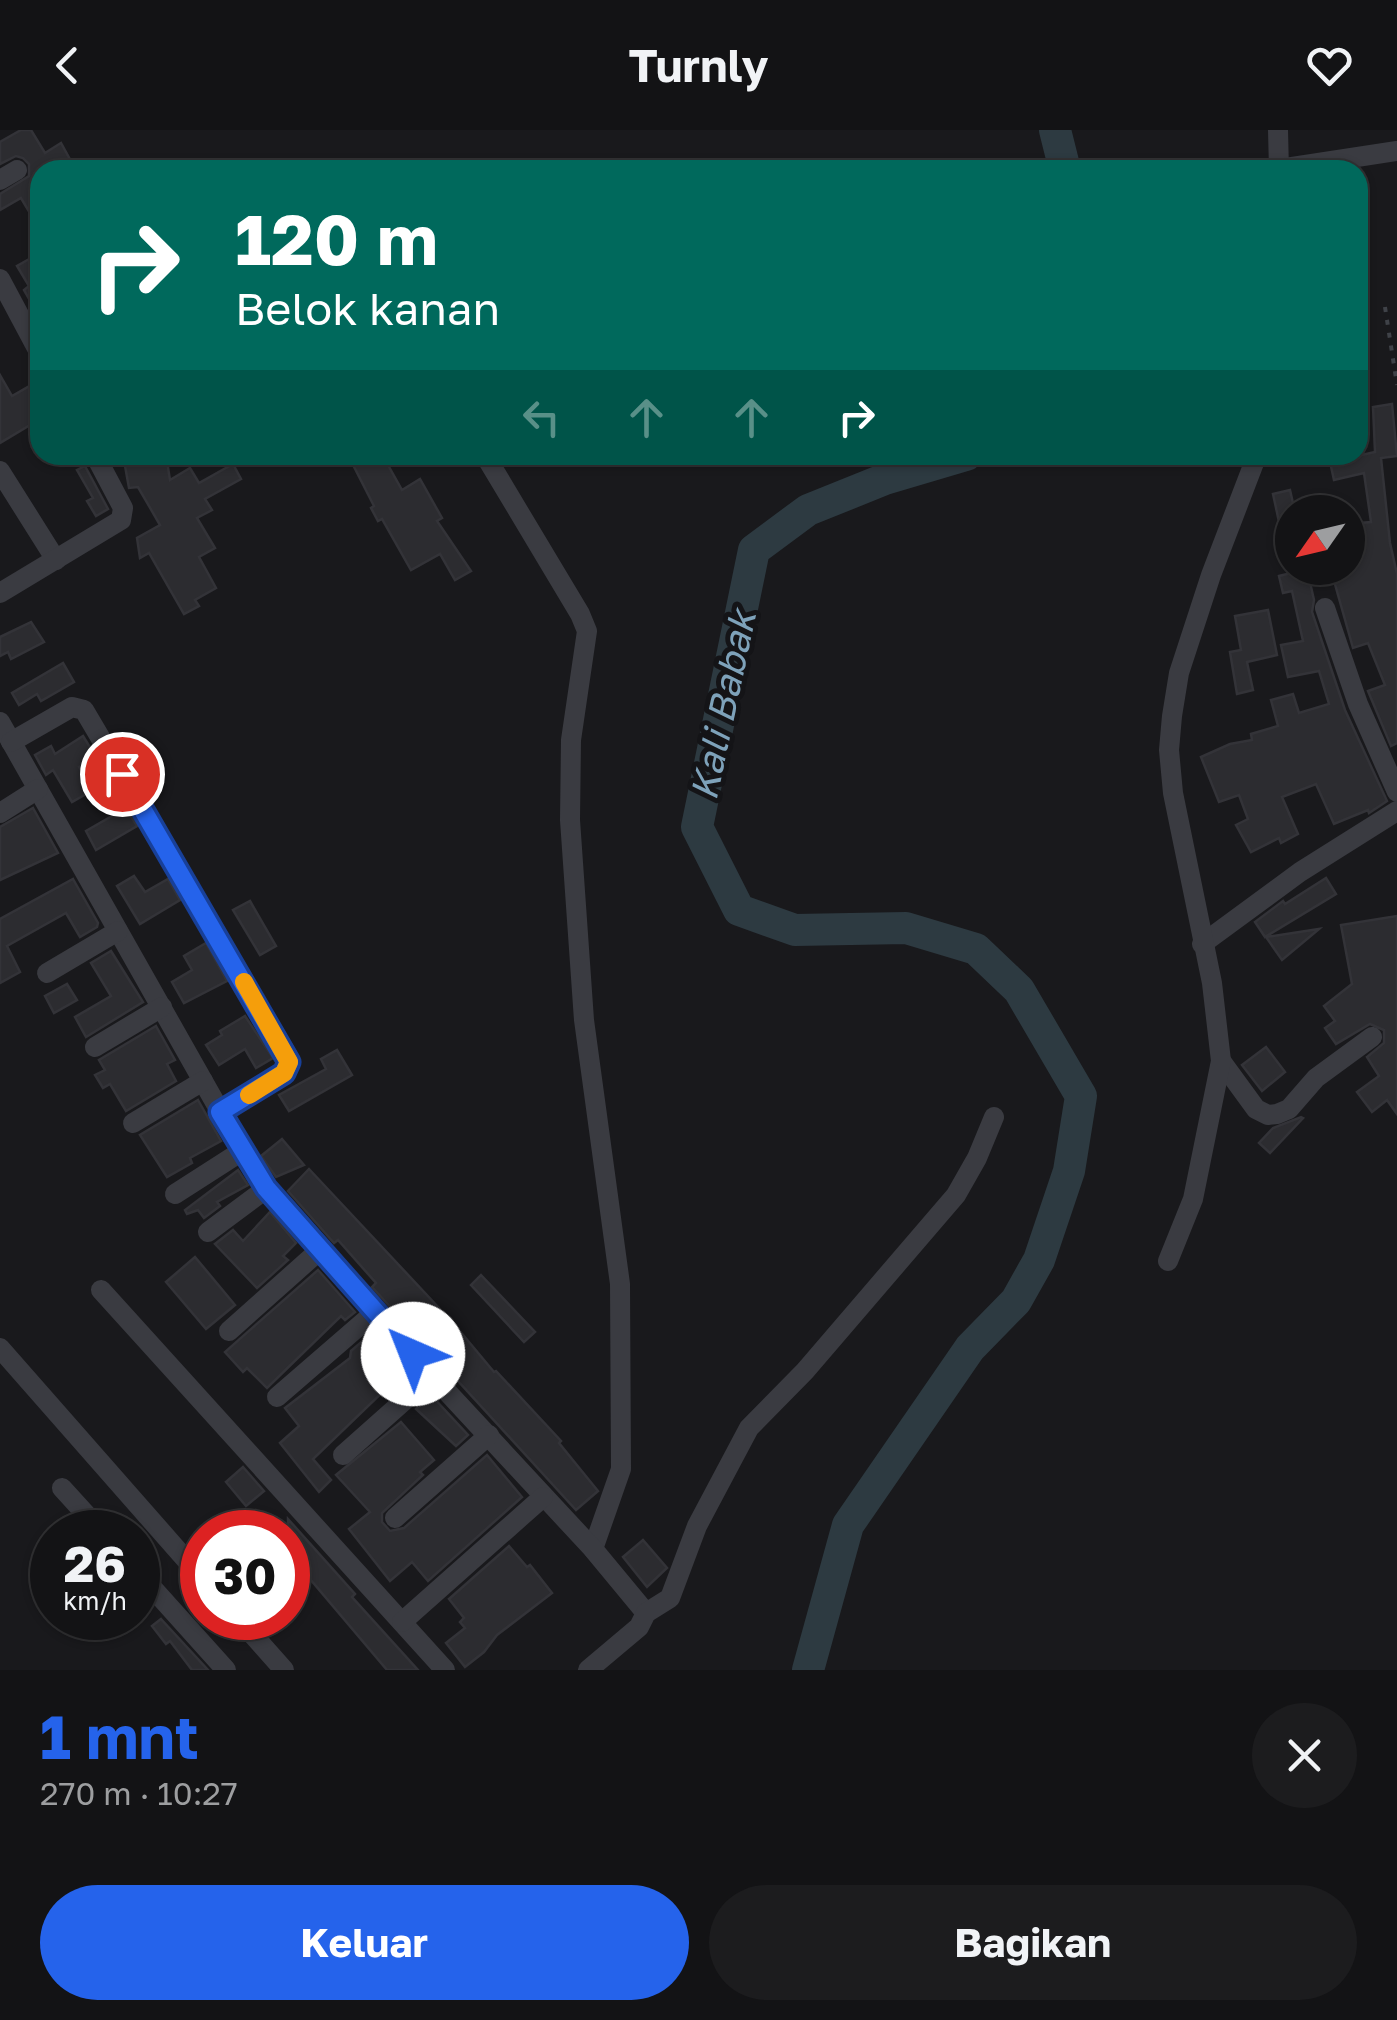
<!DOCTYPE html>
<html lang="id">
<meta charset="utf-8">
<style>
:root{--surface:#131315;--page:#1c1c1e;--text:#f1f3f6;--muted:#9d9ea0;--line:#323234;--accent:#2563eb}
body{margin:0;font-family:"Golos Text",sans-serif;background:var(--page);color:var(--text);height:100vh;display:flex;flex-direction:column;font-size:38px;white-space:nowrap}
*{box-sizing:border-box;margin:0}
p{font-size:32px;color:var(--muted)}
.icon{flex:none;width:55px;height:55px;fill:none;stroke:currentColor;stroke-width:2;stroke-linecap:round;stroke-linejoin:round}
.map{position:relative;height:1540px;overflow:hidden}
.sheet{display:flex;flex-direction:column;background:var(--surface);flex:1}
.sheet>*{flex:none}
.guide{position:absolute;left:30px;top:30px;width:1338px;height:305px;border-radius:30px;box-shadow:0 2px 8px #0004,0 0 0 2px var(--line);background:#00695c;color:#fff;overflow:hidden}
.needle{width:65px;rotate:236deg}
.fabs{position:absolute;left:1275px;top:365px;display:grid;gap:20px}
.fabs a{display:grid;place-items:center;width:90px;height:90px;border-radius:50%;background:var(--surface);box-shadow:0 2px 8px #0004,0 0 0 2px var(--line);font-size:50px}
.speed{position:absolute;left:30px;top:1380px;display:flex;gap:20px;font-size:50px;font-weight:700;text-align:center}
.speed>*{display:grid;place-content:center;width:130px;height:130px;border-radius:50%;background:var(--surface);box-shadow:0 2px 8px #0004,0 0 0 2px var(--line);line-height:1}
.speed small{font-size:25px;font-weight:400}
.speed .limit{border:15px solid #d22;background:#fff;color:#111}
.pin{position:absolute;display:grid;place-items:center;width:85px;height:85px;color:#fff;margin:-42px;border:5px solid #fff;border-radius:50%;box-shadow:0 2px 10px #0007}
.me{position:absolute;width:110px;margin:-55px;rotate:316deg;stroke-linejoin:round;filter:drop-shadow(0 0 8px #0008)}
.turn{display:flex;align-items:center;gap:35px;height:210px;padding:0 40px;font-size:45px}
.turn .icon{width:130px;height:130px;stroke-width:2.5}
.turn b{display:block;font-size:70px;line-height:85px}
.lanes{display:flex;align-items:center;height:95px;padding:0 40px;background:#0003;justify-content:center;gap:50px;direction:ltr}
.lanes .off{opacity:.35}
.round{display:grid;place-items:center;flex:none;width:105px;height:105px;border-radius:52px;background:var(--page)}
.head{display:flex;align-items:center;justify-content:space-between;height:170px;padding:0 40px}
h1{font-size:60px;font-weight:700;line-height:75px;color:var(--accent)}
.cta{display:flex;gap:20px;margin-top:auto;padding:20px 40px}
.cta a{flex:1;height:115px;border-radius:60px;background:var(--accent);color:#fff;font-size:40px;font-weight:700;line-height:115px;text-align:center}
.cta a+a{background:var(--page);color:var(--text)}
header{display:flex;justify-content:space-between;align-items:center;height:130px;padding:0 40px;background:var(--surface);font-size:45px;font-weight:700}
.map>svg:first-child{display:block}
</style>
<header><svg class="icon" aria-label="back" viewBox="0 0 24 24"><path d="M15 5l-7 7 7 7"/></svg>Turnly<svg class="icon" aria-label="heart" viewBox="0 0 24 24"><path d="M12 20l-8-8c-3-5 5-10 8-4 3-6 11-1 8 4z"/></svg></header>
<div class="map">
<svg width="1397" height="1540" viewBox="0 0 1397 1540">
<rect width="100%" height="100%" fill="#19191c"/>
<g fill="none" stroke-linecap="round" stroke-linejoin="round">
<g stroke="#2d3a41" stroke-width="32">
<polyline points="1055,0 1065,40"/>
<polyline points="808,1540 848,1395 970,1218 1016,1171 1039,1130 1069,1041 1081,966 1019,860 976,819 906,798 795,800 739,780 697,697 754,420 808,380 885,349 966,325"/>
</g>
</g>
<g fill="#2c2c30" stroke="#333338" stroke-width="2.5">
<polygon points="21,0 31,0 45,23 61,13 72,33 59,40 40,40 40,54 34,58 40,67 40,100 21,68 0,80 0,64 29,46 29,34 23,28 16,26 0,34 0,12"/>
<polygon points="40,123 40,188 24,160 29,156 17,136"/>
<polygon points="0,245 12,266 40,250 40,289 0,313"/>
<polygon points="1392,274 1397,326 1381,328 1390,413 1397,444 1397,613 1391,616 1368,561 1385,555 1368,513 1353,518 1331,440 1348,438 1348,394 1371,392 1364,343 1334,350 1330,332 1375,322 1373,277"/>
<polygon points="123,325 166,325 170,350 190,338 199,353 233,334 241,349 205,369 212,380 197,388 215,418 199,427 216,458 195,470 199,476 184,484 149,423 140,428 137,408 160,395 138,357 129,358"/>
<polygon points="348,325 406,325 388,335 402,360 420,349 442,388 437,391 471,441 455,450 440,424 411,440 382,389 378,391 371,378 374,376"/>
<polygon points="85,336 108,379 96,386 87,371 93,368 77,340"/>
<polygon points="1290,360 1295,382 1292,382 1292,414 1284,415 1273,364"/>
<polygon points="1307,439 1314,470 1312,482 1345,580 1387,671 1369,683 1368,680 1334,694 1316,654 1282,667 1298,704 1281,713 1279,708 1251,722 1236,695 1248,689 1239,665 1219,672 1201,627 1230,614 1252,610 1251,604 1278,596 1271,570 1293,564 1299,583 1329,574 1319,541 1288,547 1281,515 1303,511 1292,461 1283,463 1279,446"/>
<polygon points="1268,480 1277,525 1247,532 1253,560 1237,564 1230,522 1241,520 1235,486"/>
<polygon points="31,492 44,512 11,529 8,522 0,526 0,507"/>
<polygon points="63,533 74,552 41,571 37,564 19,575 12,563"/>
<polygon points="83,606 96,627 79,637 93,660 72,672 53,640 46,645 35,625 51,616 55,624"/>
<polygon points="33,678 58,723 0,750 0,697"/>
<polygon points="126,678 137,696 96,720 86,701"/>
<polygon points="134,746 145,762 168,749 180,770 140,794 117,756"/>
<polygon points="1326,748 1336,764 1265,807 1255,792 1283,771 1285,774"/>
<polygon points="73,749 98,793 97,797 80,807 66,783 7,816 20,842 0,853 0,789"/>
<polygon points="250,771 276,816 260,825 233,780"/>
<polygon points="1397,786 1397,984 1387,970 1372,982 1357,962 1379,946 1367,927 1384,913 1384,900 1370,894 1336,914 1325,898 1335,891 1324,876 1352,854 1341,795"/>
<polygon points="1319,799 1282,830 1266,807"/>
<polygon points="206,813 227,851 184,873 172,852 192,840 184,826"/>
<polygon points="111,821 143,872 86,907 75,887 111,866 91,833"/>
<polygon points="67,854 77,870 54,883 45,866"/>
<polygon points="245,886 273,928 256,938 245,919 219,935 206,915 222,905 220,901"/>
<polygon points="156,896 175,930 167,934 176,951 126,981 110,954 103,958 95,945 105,940 99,930"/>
<polygon points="1266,917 1285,942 1262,961 1242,935"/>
<polygon points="337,920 352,945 289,981 279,965 326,939 321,929"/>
<polygon points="198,970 221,1011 190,1028 192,1033 167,1047 140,1005"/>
<polygon points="1301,987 1303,988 1270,1023 1259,1013 1273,998"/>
<polygon points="282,1009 304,1035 276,1047 261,1026"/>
<polygon points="309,1039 454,1194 494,1242 496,1241 561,1311 559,1313 598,1361 576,1380 372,1157 376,1153 338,1110 334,1113 288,1061"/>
<polygon points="238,1040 248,1055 217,1072 220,1076 204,1088 198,1080 187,1084 185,1080"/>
<polygon points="270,1082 296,1113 283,1126 288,1130 257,1158 215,1114 233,1100 243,1111"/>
<polygon points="195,1127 235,1175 206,1199 166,1152"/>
<polygon points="318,1140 355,1182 345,1190 341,1186 267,1258 247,1238 243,1242 225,1222"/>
<polygon points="481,1145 535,1202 524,1212 471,1155"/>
<polygon points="372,1203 413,1245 400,1256 395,1250 313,1329 331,1350 319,1362 280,1313 299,1296 285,1278 350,1228 351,1221"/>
<polygon points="431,1265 468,1305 456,1316 416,1279"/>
<polygon points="401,1292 434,1330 420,1342 423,1345 382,1383 382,1392 390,1401 404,1398 487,1325 522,1367 428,1451 412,1432 390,1451 349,1399 370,1382 336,1345"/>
<polygon points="243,1337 264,1361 246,1376 226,1352"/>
<polygon points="288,1389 355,1464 352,1467 418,1540 387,1540 288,1423"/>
<polygon points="643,1410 667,1438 647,1457 623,1427"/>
<polygon points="509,1416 527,1437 530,1435 552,1463 497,1505 484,1522 465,1537 446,1513 465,1498 460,1492 464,1488 449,1469"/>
<polygon points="161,1489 208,1540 192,1540 170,1511 166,1514 152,1496"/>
</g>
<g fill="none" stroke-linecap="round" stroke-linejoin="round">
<polyline stroke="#3f4248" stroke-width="4" stroke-dasharray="5 8" stroke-linecap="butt" points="1385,177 1397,255"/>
<g stroke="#3a3b41" stroke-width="20">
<polyline points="1278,0 1279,40"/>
<polyline points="1279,39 1397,21"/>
<polyline points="0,50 17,40"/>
<polyline points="0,149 40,224"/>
<polyline points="486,327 580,484 587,501 571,610 570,690 584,890 620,1154 621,1339 593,1419"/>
<polyline points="0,341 56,430"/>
<polyline points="0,463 121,390 123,378 95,325"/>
<polyline points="1325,478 1358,574 1397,662"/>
<polyline points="0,592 255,1043 374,1183 593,1419 646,1483"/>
<polyline points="11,612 72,577 84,580 288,926 289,937 283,943 220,982"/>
<polyline points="0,683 38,659"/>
<polyline points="1202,814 1300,742 1397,681"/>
<polyline points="47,843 118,801"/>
<polyline points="95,917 162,877"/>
<polyline points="1221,931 1256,979 1268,985 1277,984 1289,979 1316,948 1372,907"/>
<polyline points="133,993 203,951"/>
<polyline points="175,1064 242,1021"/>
<polyline points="208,1102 267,1058"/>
<polyline points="1168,1131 1193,1069 1221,931 1212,853 1173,663 1169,620 1172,586 1179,543 1211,445 1257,325"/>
<polyline points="101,1160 445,1540"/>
<polyline points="229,1201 321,1119"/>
<polyline points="0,1218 202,1448"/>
<polyline points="277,1267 374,1183"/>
<polyline points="343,1325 433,1245"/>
<polyline points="62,1358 102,1402"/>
<polyline points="395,1388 489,1305"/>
<polyline points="138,1442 226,1540"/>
<polyline points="238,1488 284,1540"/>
<polyline points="402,1492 543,1367"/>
<polyline points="588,1540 639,1497 646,1483 670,1468 697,1396 749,1298 805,1241 956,1065 977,1028 994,987"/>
</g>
</g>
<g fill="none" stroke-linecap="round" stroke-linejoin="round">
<g stroke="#184099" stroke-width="25">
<polyline id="route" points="122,644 289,932 284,943 220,982 266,1058 413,1224"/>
</g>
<use href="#route" stroke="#2563eb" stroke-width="18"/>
<polyline stroke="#f59e0b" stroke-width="18" points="244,852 289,932 284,943 249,965"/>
</g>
<g text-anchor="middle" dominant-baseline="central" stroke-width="10" stroke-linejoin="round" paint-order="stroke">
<g font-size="38" font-style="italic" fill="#7ea2ba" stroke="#141417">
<text transform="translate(722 575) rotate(-78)">Kali Babak</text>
</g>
</g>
</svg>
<div class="fabs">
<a><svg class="needle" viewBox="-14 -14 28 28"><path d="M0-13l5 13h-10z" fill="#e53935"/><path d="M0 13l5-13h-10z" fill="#9d9ea0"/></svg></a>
</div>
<div class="speed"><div>26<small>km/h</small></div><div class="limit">30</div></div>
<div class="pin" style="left:122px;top:644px;background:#d93025"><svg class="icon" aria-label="arrive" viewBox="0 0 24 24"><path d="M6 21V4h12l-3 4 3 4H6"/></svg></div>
<svg class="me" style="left:413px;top:1224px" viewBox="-20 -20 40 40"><circle r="19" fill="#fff"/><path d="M0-13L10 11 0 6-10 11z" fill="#2563eb"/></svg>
<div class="guide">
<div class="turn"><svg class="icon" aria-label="right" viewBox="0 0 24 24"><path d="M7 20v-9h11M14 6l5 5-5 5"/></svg><div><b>120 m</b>Belok kanan</div></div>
<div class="lanes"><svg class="icon off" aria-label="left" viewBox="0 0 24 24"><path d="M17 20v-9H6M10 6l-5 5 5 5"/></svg><svg class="icon off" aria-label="ahead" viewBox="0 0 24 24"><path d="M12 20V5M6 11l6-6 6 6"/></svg><svg class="icon off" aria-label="ahead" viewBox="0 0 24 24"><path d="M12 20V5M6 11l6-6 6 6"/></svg><svg class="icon" aria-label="right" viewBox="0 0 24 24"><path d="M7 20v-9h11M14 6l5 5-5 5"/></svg></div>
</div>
</div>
<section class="sheet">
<div class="head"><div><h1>1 mnt</h1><p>270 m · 10:27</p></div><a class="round"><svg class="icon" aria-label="close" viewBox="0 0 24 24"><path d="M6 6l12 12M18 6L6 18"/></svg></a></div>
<div class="cta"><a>Keluar</a><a>Bagikan</a></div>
</section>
